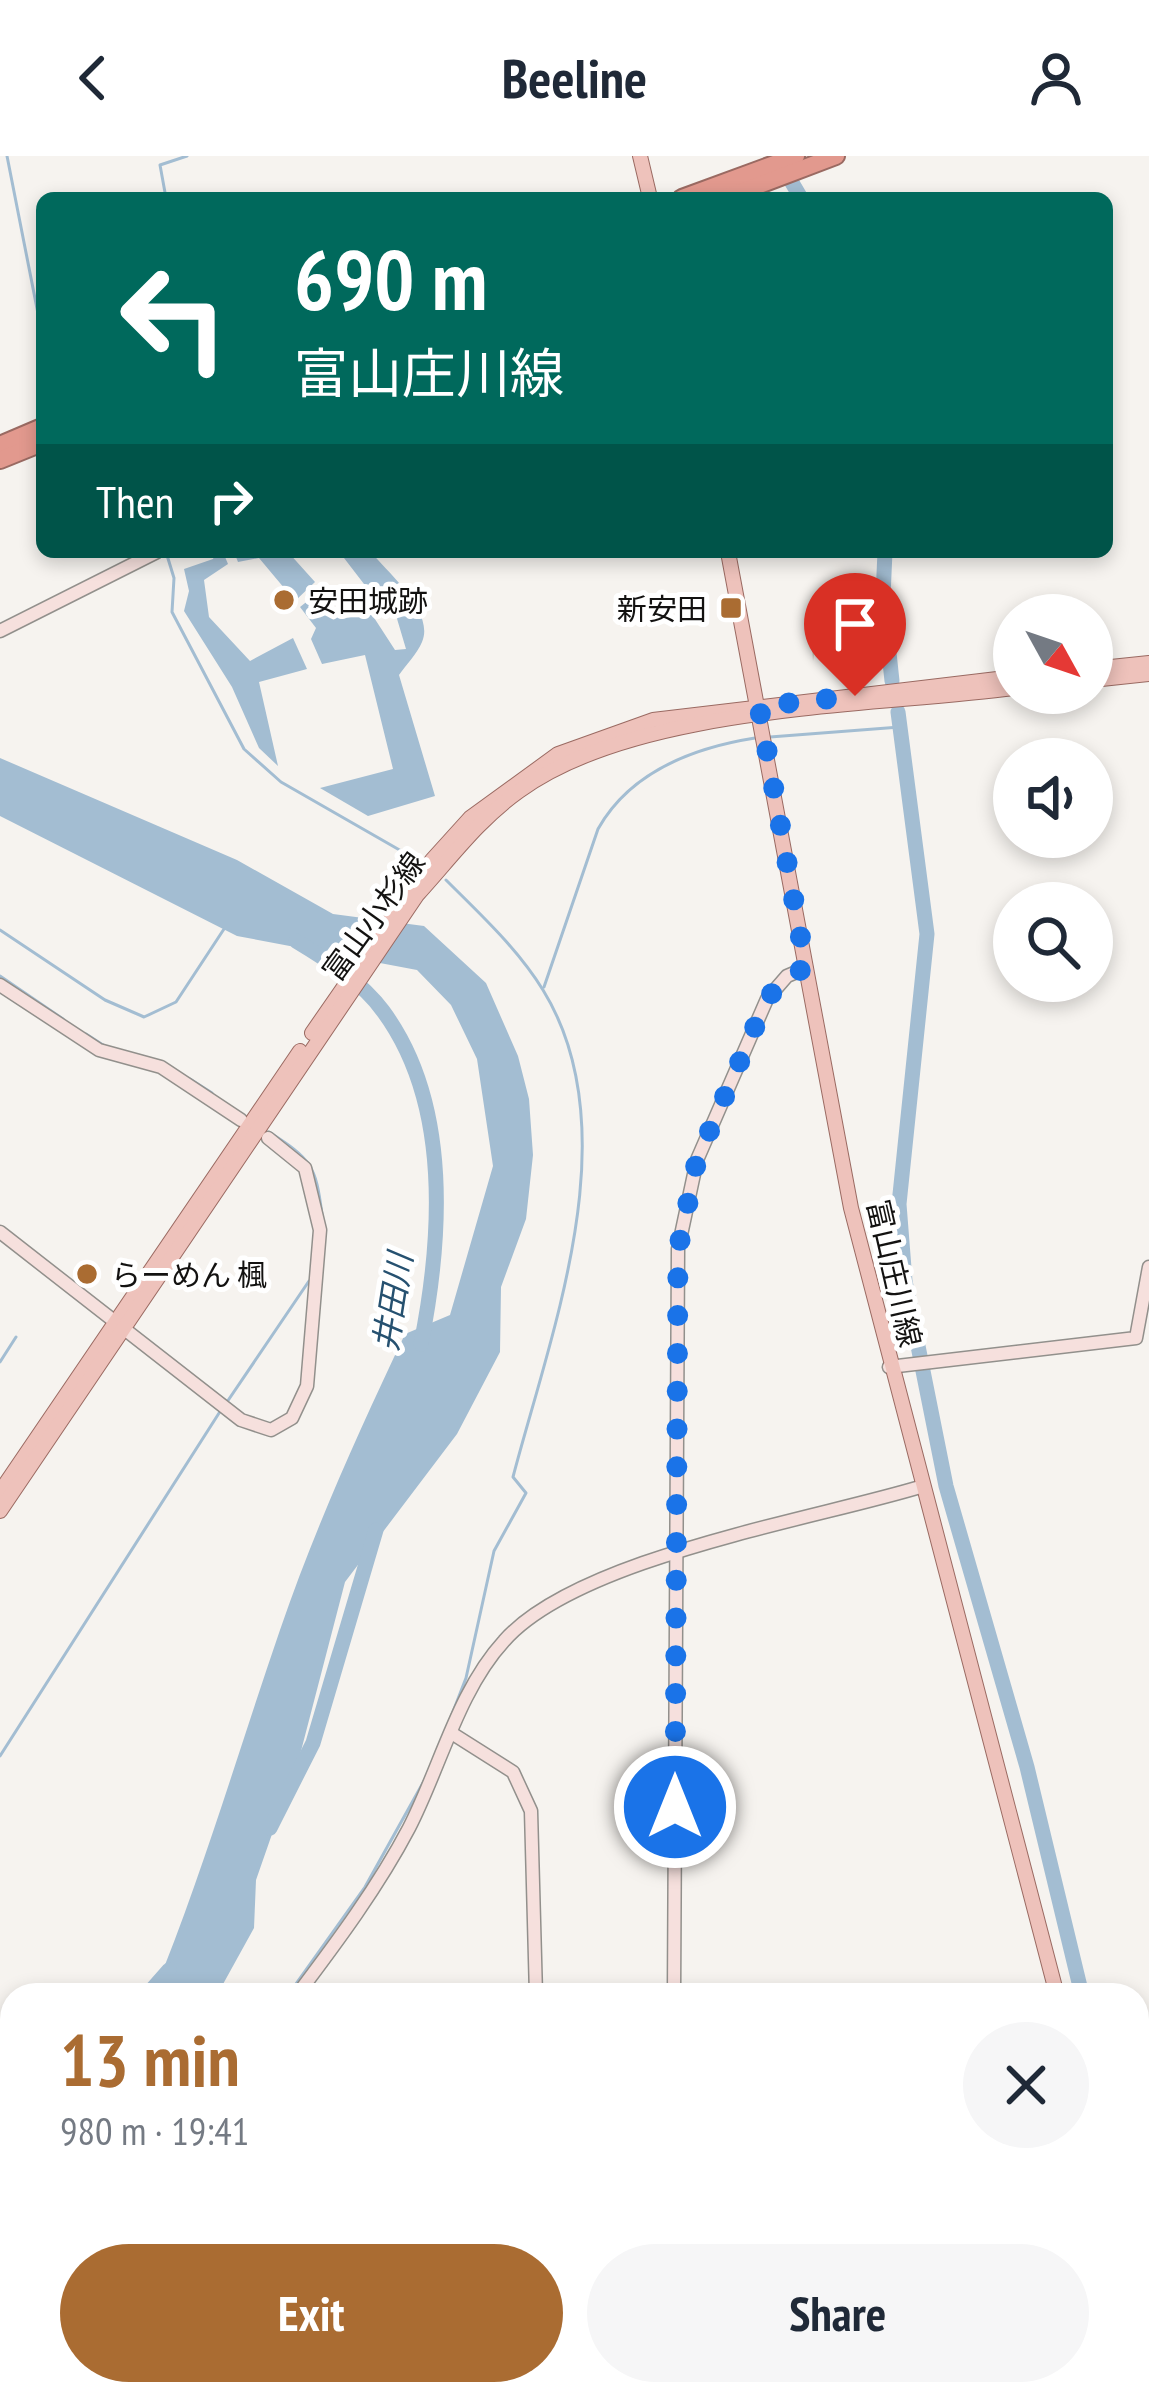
<!DOCTYPE html>
<meta charset="utf-8">
<style>
:root{--surface:#fff;--page:#f6f6f7;--text:#1f2937;--muted:#747a83;--accent:#aa6c32}
body{margin:0;font-family:"PT Sans Narrow","Noto Sans JP",sans-serif;background:var(--page);color:var(--text);height:100vh;display:flex;flex-direction:column;font-size:45px;white-space:nowrap}
*{box-sizing:border-box;margin:0}
p{font-size:39px;color:var(--muted)}
.icon{flex:none;width:66px;height:66px;fill:none;stroke:currentColor;stroke-width:2;stroke-linecap:round;stroke-linejoin:round}
.map{position:relative;flex:1;overflow:hidden}
.details{position:absolute;left:0px;top:1827px;width:1149px;height:423px;display:flex;flex-direction:column;background:var(--surface);border-radius:36px 36px 0 0;box-shadow:0 6px 18px #0003}
.details>*{flex:none}
.banner{position:absolute;left:36px;top:36px;width:1077px;height:366px;border-radius:18px;box-shadow:0 6px 18px #0003;background:#00695c;color:#fff;overflow:hidden}
.needle{width:78px;rotate:130deg}
.fabs{position:absolute;left:993px;top:438px;display:grid;gap:24px}
.fabs a{display:grid;place-items:center;width:120px;height:120px;border-radius:50%;background:var(--surface);box-shadow:0 6px 18px #0003;font-size:60px}
.pin{position:absolute;display:grid;place-items:center;width:102px;height:102px;color:#fff;margin:-123px -51px;border-radius:50% 50% 50% 0;rotate:-45deg;box-shadow:0 0 12px #0007}
.pin .icon{rotate:45deg}
.me{position:absolute;width:132px;margin:-66px;rotate:0deg;stroke-linejoin:round;filter:drop-shadow(0 0 9px #0008)}
.turn{display:flex;align-items:center;gap:42px;height:252px;padding:0 60px;font-size:54px}
.turn .icon{width:156px;height:156px;stroke-width:2.5}
.turn b{display:block;font-size:84px;line-height:102px}
.then{display:flex;align-items:center;height:114px;padding:0 60px;background:#0003;gap:24px;font-size:45px}
.round{display:grid;place-items:center;flex:none;width:126px;height:126px;border-radius:63px;background:var(--page)}
.overview{display:flex;align-items:center;justify-content:space-between;height:204px;padding:0 60px}
h1{font-size:72px;font-weight:700;line-height:90px;color:var(--accent)}
.cta{display:flex;gap:24px;margin-top:auto;padding:24px 60px}
.cta a{flex:1;height:138px;border-radius:72px;background:var(--accent);color:#fff;font-size:48px;font-weight:700;line-height:138px;text-align:center}
.cta a+a{background:var(--page);color:var(--text)}
header{display:flex;justify-content:space-between;align-items:center;height:156px;padding:0 60px;background:var(--surface);font-size:54px;font-weight:700}
.map>svg:first-child{display:block}
</style>
<header><svg class="icon" aria-label="back" viewBox="0 0 24 24"><path d="M15 5l-7 7 7 7"/></svg>Beeline<svg class="icon" aria-label="person" viewBox="0 0 24 24"><circle cx="12" cy="8" r="4"/><path d="M4 21q1-7 8-7t8 7"/></svg></header>
<div class="map">
<svg width="1149" height="2248" viewBox="0 0 1149 2248">
<rect width="100%" height="100%" fill="#f6f3ef"/>
<polygon fill="#cbcdb6" points="873,464 877,500 844,505 842,487 815,489 813,505 811,468"/>
<g fill="#a3bdd2">
<polygon points="216,396 223,396 228,408 204,424 209,461 250,505 293,482 307,513 259,526 278,610 259,592 232,531 184,455 189,435 184,413 213,403"/>
<polygon points="234,396 288,396 315,426 295,445 259,402 238,406"/>
<path d="M353,396h18c17,21 64,60 51,90 -5,12 -16,23 -23,33l36,121 -67,20 -48,-28 73,-19 -28,-114 -43,9 -11,-25 5,-11 -16,-21 19,-15 27,26 25,-5 24,37 11,-1 -11,-37 -11,-2 -40,-52z"/>
<path d="M0,602l237,102 96,54 91,12 62,57 32,73 11,43 4,56 -7,64 -25,68 -1,65 -43,82 -112,148 -44,169 -45,129 -2,48 -37,67h-64c49,-119 85,-243 127,-365 35,-102 79,-199 125,-296l45,-19 43,-149 -16,-107 -26,-54 -34,-35 -180,-34 -237,-120z"/>
<polygon points="12,1942 12,2063 0,2074 0,1947"/>
</g>
<g fill="none" stroke-linecap="round" stroke-linejoin="round">
<g stroke="#a3bdd2" stroke-width="3">
<polyline points="7,0 42,178"/>
<polyline points="166,42 160,9 187,0"/>
<polyline points="166,396 174,422 172,456 244,593 281,626 417,704"/>
<polyline points="770,581 900,571"/>
<path d="M446,724c35,35 71,68 97,110 87,141 8,342 -30,487l13,16 -32,58 -28,127 -15,39"/>
<polyline points="0,774 105,844 144,861 176,846 224,773"/>
<polyline points="0,820 63,863"/>
<path d="M544,831l54,-158c32,-57 94,-81 157,-91"/>
<polyline points="86,878 103,889"/>
<polyline points="190,923 212,937"/>
<path d="M269,976c42,27 47,33 53,83"/>
<polyline points="0,1206 16,1181"/>
<polyline points="227,1246 309,1125"/>
<polyline points="0,1600 221,1254"/>
<polyline points="288,1839 365,1731 424,1625"/>
<polyline points="0,2167 12,2153"/>
<polyline points="799,2238 803,2248"/>
</g>
<g stroke="#a3bdd2" stroke-width="15">
<polyline points="781,8 801,42"/>
<polyline points="885,396 883,440 892,525"/>
<polyline points="898,556 927,778 899,1048 905,1125 946,1330 1027,1611 1082,1839"/>
<path d="M296,785c30,18 66,41 87,70 68,92 59,227 38,333"/>
<polyline points="270,1672 313,1587 376,1374"/>
<polyline points="147,1839 169,1814"/>
<polyline points="1149,2104 1149,2152"/>
<polyline points="1137,2189 1149,2236"/>
</g>
<g stroke="#92908c" stroke-width="15">
<g id="secondary">
<polyline points="0,475 157,396"/>
<polyline points="0,829 99,894 161,911 241,964"/>
<polyline points="0,1076 241,1264 271,1274 292,1262 307,1230 320,1074 305,1012 268,982"/>
<polyline points="889,1211 1136,1182 1149,1111"/>
<polyline points="453,1578 513,1616 531,1655 536,1839"/>
<path d="M297,1839c40,-53 81,-108 112,-167 31,-60 49,-137 95,-187 73,-83 307,-121 416,-154"/>
<polyline points="674,1839 678,1093 697,1004 767,843 787,820 806,812"/>
<polyline points="317,2238 326,2248"/>
<polyline points="343,2248 365,2238"/>
<polyline points="672,2248 672,2238"/>
</g>
</g>
<g stroke="#9a6a62" stroke-width="16">
<g id="primary">
<polyline points="640,0 650,42"/>
<polyline points="728,396 851,1052 1057,1839"/>
<polyline points="1092,513 1149,507"/>
<polyline points="1092,524 1149,518"/>
<polyline points="312,877 432,704 470,662 558,598 653,564 1014,521"/>
<polyline points="0,1336 300,895"/>
<path d="M0,1355l417,-616c33,-36 61,-75 102,-104 118,-86 349,-84 495,-103"/>
<polyline points="1102,2238 1103,2248"/>
</g>
</g>
<g stroke="#9a6a62" stroke-width="20">
<g id="highway">
<polyline points="682,42 796,0"/>
<polyline points="725,42 836,0"/>
<polyline points="0,289 42,271"/>
<polyline points="0,304 42,287"/>
</g>
</g>
<use href="#secondary" stroke="#f6e0dd" stroke-width="12"/>
<use href="#primary" stroke="#eec2bb" stroke-width="14"/>
<use href="#highway" stroke="#e2998e" stroke-width="16"/>
<g stroke="#6e6c6a" stroke-width="3" stroke-dasharray="18 9" stroke-linecap="butt">
<polyline points="0,1937 12,1949"/>
<polyline points="289,2238 298,2248"/>
</g>
</g>
<g fill="none" stroke-linecap="round" stroke-linejoin="round">
<polyline stroke="#1a73e8" stroke-width="21" stroke-dasharray="0 37.8" points="675,1651 678,1094 697,1004 767,843 787,820 806,812 759,550 855,540"/>
</g>
<g fill="#aa6c32" stroke="#fff" stroke-width="4.5">
<circle cx="284" cy="444" r="12"/>
<rect x="719" y="440" width="24" height="24" rx="6"/>
<circle cx="87" cy="1118" r="12"/>
</g>
<g text-anchor="middle" dominant-baseline="central" stroke-width="10" stroke-linejoin="round" paint-order="stroke">
<g font-size="30" fill="#131211" stroke="#fff" text-anchor="start">
<text x="308" y="444">安田城跡</text>
<text x="707" y="452" text-anchor="end">新安田</text>
<text x="111" y="1118">らーめん 楓</text>
</g>
<g font-size="30" fill="#131211" stroke="#fff">
<text transform="translate(373 760) rotate(-54)">富山小杉線</text>
<text transform="translate(895 1117) rotate(77)">富山庄川線</text>
</g>
<g font-size="33" font-style="italic" fill="#265170" stroke="#fff">
<text transform="translate(392 1146) rotate(-81)">井田川</text>
</g>
</g>
</svg>
<div class="fabs">
<a><svg class="needle" viewBox="-14 -14 28 28"><path d="M0-13l5 13h-10z" fill="#e53935"/><path d="M0 13l5-13h-10z" fill="#747a83"/></svg></a>
<a><svg class="icon" aria-label="sound" viewBox="0 0 24 24"><path d="M4 9h4l5-4v14l-5-4H4zM17 9q2 3 0 6"/></svg></a>
<a><svg class="icon" aria-label="search" viewBox="0 0 24 24"><circle cx="10" cy="10" r="6"/><path d="M15 15l6 6"/></svg></a>
</div>
<div class="pin" style="left:855px;top:540px;background:#d93025"><svg class="icon" aria-label="arrive" viewBox="0 0 24 24"><path d="M6 21V4h12l-3 4 3 4H6"/></svg></div>
<svg class="me" style="left:675px;top:1651px" viewBox="-20 -20 40 40"><circle r="17" fill="#1a73e8" stroke="#fff" stroke-width="3"/><path d="M0-11L8 9 0 5-8 9z" fill="#fff"/></svg>
<div class="banner">
<div class="turn"><svg class="icon" aria-label="left" viewBox="0 0 24 24"><path d="M17 20v-9H6M10 6l-5 5 5 5"/></svg><div><b>690 m</b>富山庄川線</div></div>
<div class="then">Then<svg class="icon" aria-label="right" viewBox="0 0 24 24"><path d="M7 20v-9h11M14 6l5 5-5 5"/></svg></div>
</div>
<section class="details">
<div class="overview"><div><h1>13 min</h1><p>980 m · 19:41</p></div><a class="round"><svg class="icon" aria-label="close" viewBox="0 0 24 24"><path d="M6 6l12 12M18 6L6 18"/></svg></a></div>
<div class="cta"><a>Exit</a><a>Share</a></div>
</section>
</div>
